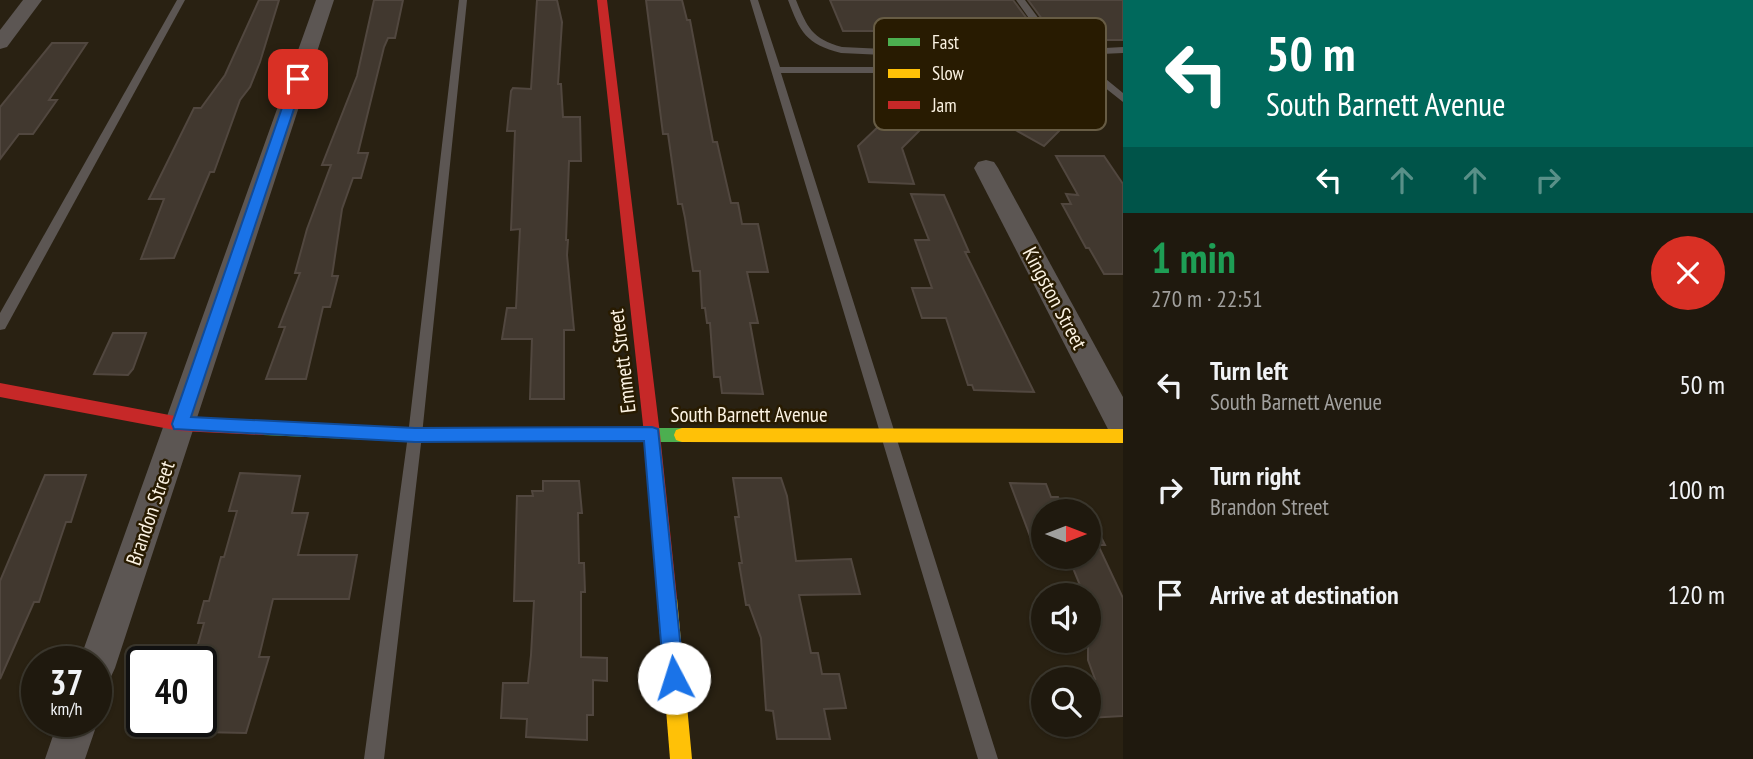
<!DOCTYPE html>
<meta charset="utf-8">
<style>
:root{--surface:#1f190e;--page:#272217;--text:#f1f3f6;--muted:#a1a09e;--line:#3c382e}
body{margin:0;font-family:"PT Sans Narrow",sans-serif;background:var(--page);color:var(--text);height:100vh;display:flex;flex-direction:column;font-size:26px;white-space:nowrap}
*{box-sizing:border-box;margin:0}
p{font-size:23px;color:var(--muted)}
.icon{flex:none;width:38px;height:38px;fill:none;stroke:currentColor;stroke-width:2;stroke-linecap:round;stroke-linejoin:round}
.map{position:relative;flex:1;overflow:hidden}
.drawer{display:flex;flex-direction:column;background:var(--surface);width:630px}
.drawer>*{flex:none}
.hud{background:#00695c;color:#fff;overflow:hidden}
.needle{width:46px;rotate:90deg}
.fabs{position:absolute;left:1031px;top:499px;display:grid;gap:14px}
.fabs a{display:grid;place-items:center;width:70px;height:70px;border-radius:50%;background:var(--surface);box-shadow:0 2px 5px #0004,0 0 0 2px var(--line);font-size:35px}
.speed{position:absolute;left:21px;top:646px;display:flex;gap:14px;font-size:35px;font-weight:700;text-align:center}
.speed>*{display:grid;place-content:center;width:91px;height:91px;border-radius:50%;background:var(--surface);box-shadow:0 2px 5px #0004,0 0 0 2px var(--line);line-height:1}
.speed small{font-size:18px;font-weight:400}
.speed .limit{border:4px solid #111;border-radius:10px;background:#fff;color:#111}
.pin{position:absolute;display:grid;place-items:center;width:60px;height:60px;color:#fff;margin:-30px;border-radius:14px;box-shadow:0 4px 10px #0006}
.me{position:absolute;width:77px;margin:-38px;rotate:355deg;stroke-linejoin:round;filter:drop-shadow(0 0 5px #0008)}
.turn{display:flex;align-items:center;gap:24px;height:147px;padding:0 28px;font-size:32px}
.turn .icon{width:91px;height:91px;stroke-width:2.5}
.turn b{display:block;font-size:49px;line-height:60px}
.lanes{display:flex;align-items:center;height:66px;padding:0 28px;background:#0003;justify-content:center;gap:35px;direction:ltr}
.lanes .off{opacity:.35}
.round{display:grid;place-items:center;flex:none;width:74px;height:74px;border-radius:37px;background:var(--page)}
.head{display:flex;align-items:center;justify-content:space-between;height:119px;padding:0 28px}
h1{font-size:42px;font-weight:600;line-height:52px;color:#1e9e55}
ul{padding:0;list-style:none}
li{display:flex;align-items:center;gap:21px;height:105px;padding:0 28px}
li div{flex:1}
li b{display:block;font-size:26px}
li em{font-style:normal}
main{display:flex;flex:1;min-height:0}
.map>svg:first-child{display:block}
</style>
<main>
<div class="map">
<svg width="1123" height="759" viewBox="0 0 1123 759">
<rect width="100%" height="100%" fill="#292112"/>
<g fill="#41382f" stroke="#51473f" stroke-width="2">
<polygon points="259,0 279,0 260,62 250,87 240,100 214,172 210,172 174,258 141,259 164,199 149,199 194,108 201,108 225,75"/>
<polygon points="374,0 403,0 395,38 388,38 384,47 358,153 368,153 361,178 353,178 342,209 332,276 338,276 330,307 323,307 306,379 266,379 285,327 279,327 300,273 295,273 307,229 331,165 322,165 357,76"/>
<polygon points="537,0 557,0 562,22 558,84 561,84 563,117 580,117 581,161 569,161 566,240 568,240 567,255 574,330 564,330 564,399 530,399 532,339 502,339 507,308 516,308 520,229 511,230 515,131 507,131 511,91 513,88 531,89"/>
<polygon points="646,0 682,0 687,20 690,20 713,142 717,142 731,203 738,203 742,224 758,224 768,272 747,272 758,323 750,323 763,394 722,393 720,377 714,377 710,323 707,323 705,308 702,308 700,271 693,271 685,218 682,204 678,204 668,134 663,134"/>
<polygon points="830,0 1013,0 1031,24 1039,23 1042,19 1028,0 1123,0 1123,40 1060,40 1044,27 1036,33 1043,40 1026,40 1032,50 979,50 972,39 884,39 881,31 843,31"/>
<polygon points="52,43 87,43 49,100 57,100 33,134 19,134 0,159 0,107"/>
<polygon points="911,96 953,97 902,148 914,184 869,182 858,146 882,123 880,122"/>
<polygon points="1033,112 1063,127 1044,146 1012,128"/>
<polygon points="1056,156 1104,156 1123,184 1123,274 1104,274 1089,248 1086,248 1062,204 1071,204 1066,194 1078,195"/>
<polygon points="911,194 944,195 969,252 965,252 1034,392 974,390 972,385 968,385 946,318 922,318 912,288 932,288 915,240 929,240"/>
<polygon points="113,333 146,333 133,369 128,375 94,374"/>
<polygon points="240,473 300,476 292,513 308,513 298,555 357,555 349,599 273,599 259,657 269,657 246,733 201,732 201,662 193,662 204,623 198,623 204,601 209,601 221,557 224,557 237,511 229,511"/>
<polygon points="45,475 86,475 71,522 66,522 39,602 34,602 0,679 0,581"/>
<polygon points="733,478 781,478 787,496 796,561 851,559 860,594 799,595 811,653 818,653 822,674 839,674 846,708 824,709 830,739 777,739 773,711 766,710 761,638 749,605 746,605 739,563 742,563 735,517 739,517"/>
<polygon points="543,481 579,481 582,513 578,513 579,563 584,563 585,592 581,592 581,657 607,658 607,681 593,680 593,715 587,715 587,740 526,737 527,719 501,718 503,683 528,683 531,655 534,601 514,601 517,496 533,496 532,491 543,491"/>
<polygon points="1010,483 1046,484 1051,497 1058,497 1063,511 1043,511 1043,544 1033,544"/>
<polygon points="1091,517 1105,545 1098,545 1123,598 1123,716 1088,718 1088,679 1095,679 1088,660 1088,595 1084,595 1068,556 1088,556 1088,518"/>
</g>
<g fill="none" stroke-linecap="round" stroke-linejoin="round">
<g fill="#5c5653" fill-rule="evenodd">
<polygon points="177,0 185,0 5,329 0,330 0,313"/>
<polygon points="459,0 467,0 422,435 384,759 364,759 408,435"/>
<polygon points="750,0 758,0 780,67 1078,67 1101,75 1123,93 1123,102 1099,83 1077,73 781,73 998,759 978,759"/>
<path d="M788,0h8c11,27 16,39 46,47l169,8 46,-5 -18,-17 5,-3 24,20 55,-3v6l-86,4 -26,4 -170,-8c-35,-9 -41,-21 -53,-53z"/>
<polygon points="1016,0 1025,0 1039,19 1037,21 1031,21"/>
</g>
<g fill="#5c5653" fill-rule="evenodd">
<polygon points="23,0 42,0 7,47 0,49 0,30"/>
<polygon points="316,0 334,0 115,668 109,681 96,687 96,662 79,662"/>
<polygon points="986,160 994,162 998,168 1123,397 1123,440 1112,437 974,168 978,162"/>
<polygon points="96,717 98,721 85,759 45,759 58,721 96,721"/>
</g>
<polygon fill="#4caf50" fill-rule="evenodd" points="263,421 415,428 682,428 688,430 690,435 688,440 682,442 415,442 263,435 257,433 255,428 257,423"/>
<g fill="#ffc107" fill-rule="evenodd">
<polygon points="682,428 1123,429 1123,443 682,442 676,440 674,435 676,430"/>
<polygon points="667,588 674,591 677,598 692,759 670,759 657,598 660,591"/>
</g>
<g fill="#c62828" fill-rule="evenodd">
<polygon points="597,0 607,0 660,434 677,598 674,605 667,608 660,605 657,598 644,434"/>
<polygon points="0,383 180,417 263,421 269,423 271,428 269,433 263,435 180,431 0,397"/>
</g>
</g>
<polygon fill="#1a73e8" stroke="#114b97" stroke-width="2" points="298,76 304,79 191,417 415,428 652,427 658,429 684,678 681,685 674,688 667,685 664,678 644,441 415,442 174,429 172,424 292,79"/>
<g text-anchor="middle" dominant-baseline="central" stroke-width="5" stroke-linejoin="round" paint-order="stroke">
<g font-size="21" fill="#fbf2e2" stroke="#281b01">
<text transform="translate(1055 298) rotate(62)">Kingston Street</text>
<text transform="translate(622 361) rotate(-97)">Emmett Street</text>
<text x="749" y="414">South Barnett Avenue</text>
<text transform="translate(150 513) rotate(-71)">Brandon Street</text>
</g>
</g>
<rect x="874" y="18" width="232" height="112" rx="10" fill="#281b01" stroke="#675c44" stroke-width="2"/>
<rect x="888" y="38" width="32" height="8" fill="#4caf50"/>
<rect x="888" y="69" width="32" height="9" fill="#ffc107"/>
<rect x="888" y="101" width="32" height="8" fill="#c62828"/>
<g font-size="19" fill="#fbf2e2">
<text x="932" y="49">Fast</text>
<text x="932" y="80">Slow</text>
<text x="932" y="112">Jam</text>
</g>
</svg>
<div class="fabs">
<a><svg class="needle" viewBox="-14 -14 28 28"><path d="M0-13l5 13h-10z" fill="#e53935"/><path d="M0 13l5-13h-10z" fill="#a1a09e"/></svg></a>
<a><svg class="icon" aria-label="sound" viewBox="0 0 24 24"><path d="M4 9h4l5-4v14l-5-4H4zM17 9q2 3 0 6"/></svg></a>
<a><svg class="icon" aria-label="search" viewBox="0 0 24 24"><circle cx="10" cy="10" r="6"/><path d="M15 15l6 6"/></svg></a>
</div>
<div class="speed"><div>37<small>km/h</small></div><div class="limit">40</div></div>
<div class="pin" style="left:298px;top:79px;background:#d93025"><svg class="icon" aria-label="arrive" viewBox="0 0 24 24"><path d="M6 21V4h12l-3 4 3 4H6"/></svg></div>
<svg class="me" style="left:674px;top:678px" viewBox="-20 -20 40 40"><circle r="19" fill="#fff"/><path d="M0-13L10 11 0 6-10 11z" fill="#1a73e8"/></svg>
</div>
<section class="drawer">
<div class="hud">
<div class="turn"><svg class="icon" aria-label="left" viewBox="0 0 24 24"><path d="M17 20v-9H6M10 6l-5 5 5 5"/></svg><div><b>50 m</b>South Barnett Avenue</div></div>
<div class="lanes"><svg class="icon" aria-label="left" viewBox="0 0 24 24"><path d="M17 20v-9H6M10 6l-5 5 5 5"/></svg><svg class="icon off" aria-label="ahead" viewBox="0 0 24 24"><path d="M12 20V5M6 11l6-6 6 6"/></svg><svg class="icon off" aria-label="ahead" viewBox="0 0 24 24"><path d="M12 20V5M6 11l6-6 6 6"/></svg><svg class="icon off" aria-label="right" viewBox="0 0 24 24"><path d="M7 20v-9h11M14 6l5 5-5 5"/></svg></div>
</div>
<div class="head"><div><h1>1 min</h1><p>270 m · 22:51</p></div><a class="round" style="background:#d93025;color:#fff"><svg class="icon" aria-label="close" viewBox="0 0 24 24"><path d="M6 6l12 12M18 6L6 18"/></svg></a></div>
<ul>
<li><svg class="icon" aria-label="left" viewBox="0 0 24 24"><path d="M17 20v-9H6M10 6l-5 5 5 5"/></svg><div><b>Turn left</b><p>South Barnett Avenue</p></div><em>50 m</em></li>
<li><svg class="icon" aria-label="right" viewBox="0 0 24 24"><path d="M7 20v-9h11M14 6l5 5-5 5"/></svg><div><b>Turn right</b><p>Brandon Street</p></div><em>100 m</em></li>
<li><svg class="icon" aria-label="arrive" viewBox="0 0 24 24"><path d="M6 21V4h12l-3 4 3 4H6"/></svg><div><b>Arrive at destination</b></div><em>120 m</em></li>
</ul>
</section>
</main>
